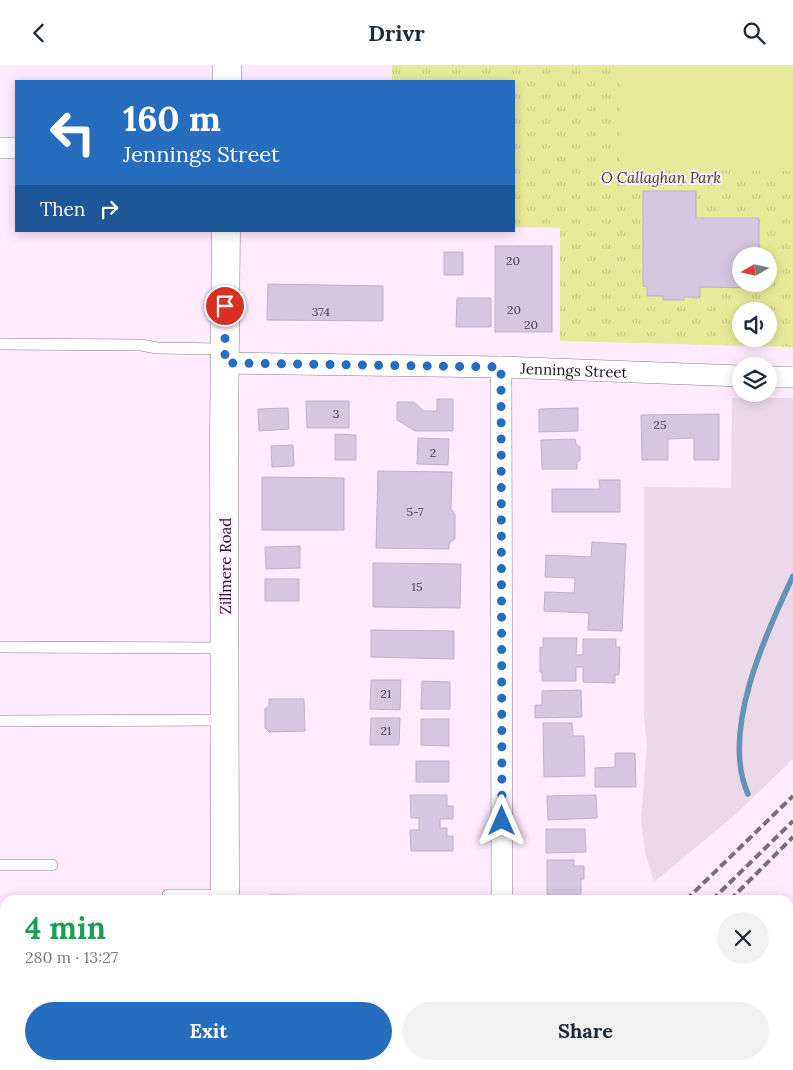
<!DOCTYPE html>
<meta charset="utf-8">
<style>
:root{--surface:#fff;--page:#f2f2f3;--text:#1f2937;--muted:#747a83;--accent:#266dbd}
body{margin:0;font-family:Lora,serif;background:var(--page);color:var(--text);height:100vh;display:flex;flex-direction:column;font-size:19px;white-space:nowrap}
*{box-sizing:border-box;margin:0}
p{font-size:16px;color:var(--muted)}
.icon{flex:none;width:28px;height:28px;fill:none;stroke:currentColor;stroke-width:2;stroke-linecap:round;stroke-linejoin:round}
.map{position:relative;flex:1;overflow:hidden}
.panel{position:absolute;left:0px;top:830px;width:794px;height:175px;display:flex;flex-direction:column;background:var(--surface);border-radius:15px 15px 0 0;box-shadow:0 2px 12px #0003}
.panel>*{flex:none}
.guide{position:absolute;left:15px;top:15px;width:500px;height:152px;border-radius:0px;box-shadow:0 2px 12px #0003;background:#266dbd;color:#fff;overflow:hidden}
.needle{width:32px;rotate:261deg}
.buttons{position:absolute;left:732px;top:182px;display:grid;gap:10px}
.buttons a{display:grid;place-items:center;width:45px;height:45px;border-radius:50%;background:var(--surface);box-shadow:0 2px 12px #0003;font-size:25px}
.pin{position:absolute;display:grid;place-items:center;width:42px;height:42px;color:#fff;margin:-21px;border:2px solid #fff;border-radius:50%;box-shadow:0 1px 5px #0007}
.me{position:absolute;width:55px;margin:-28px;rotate:0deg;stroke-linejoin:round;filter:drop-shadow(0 0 4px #0008)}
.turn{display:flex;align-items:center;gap:18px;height:105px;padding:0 25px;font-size:22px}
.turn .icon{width:65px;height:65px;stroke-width:2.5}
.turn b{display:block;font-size:35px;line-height:42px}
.then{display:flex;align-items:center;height:48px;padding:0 25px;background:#0003;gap:10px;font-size:19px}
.round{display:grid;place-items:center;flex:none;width:52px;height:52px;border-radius:26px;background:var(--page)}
.overview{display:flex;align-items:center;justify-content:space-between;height:85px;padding:0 25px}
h1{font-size:30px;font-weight:700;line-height:38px;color:#1e9e55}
.action{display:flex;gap:10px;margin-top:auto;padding:10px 25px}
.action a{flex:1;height:58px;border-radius:30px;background:var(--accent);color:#fff;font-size:20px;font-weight:700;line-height:58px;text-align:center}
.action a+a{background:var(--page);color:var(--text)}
header{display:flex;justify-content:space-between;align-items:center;height:65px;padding:0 25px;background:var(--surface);font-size:22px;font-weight:700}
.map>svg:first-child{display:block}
</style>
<header><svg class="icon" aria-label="back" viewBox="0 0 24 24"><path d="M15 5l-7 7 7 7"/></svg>Drivr<svg class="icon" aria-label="search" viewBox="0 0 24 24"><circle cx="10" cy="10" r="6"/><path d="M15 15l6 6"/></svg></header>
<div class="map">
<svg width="793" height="1005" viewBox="0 0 793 1005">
<defs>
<pattern id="grass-tufts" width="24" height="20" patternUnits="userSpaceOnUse" patternTransform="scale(1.25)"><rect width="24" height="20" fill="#e7eb99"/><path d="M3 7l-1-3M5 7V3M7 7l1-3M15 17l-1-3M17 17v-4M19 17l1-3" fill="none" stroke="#c6c983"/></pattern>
</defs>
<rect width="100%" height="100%" fill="#feebfe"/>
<polygon fill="#ebd9ea" points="732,333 793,333 793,694 736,749 654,817 645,787 641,755 647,680 644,651 644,422 731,423"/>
<path fill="url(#grass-tufts)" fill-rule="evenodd" d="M392,0h401v282l-233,-6v-113l-46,-1v-146h-122zM741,191h28v28h-28zM741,246h28v28h-28z"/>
<polygon fill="#e7eb99" points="621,0 793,0 793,106 620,104"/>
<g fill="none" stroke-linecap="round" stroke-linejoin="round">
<path stroke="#6194b7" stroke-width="5.5" d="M748,729c-28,-62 18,-161 45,-218"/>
</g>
<g fill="#d6c6e0" stroke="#bfb0c9">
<polygon points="643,126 696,126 696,153 759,153 759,191 741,191 741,219 759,219 759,223 700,222 700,232 684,232 684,235 663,235 663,231 647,231 647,221 643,221"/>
<rect x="495" y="181" width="57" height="86"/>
<rect x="444" y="187" width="19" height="23"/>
<polygon points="268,219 383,221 383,256 267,255"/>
<polygon points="457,233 491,233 491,262 456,262"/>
<polygon points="437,334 453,334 453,366 415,366 397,355 397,337 414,337 424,346 437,346"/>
<polygon points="306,336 349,336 349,363 307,363"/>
<polygon points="288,343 289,364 259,366 258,344"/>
<polygon points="578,343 578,366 539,367 539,344"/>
<polygon points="719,349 719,395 694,395 694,373 668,374 668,395 642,395 641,350"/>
<polygon points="335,369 356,370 356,395 335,395"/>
<polygon points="418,373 449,374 448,400 417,399"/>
<polygon points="575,374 576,379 580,382 580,395 577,398 577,404 542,404 541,375"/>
<polygon points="293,380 294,401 272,402 271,381"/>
<polygon points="378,406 452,407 451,444 455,449 455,474 449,478 449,484 376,483"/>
<polygon points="262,412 344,413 344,465 262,465"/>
<polygon points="599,415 620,415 620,447 552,447 552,424 600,424"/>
<polygon points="592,477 626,479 622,566 588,565 589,548 544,546 545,527 574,528 575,513 545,512 546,490 591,492"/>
<polygon points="300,481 300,503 266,504 265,482"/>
<polygon points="373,498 461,499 460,543 373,542"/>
<rect x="265" y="514" width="34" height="22"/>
<polygon points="371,565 454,566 454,594 371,592"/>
<polygon points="543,573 577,573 576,590 583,590 583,574 616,574 616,582 620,582 619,610 615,610 615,618 583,617 583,602 576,602 576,616 542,616 542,607 540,607 540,582 543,583"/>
<polygon points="371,615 401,615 400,645 370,644"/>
<polygon points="422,616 450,617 450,644 421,644"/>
<polygon points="581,625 582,652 535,653 535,640 542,640 542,626"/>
<polygon points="269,634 304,634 305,666 269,667 265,663 265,644 269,641"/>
<polygon points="371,653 400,653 399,680 370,680"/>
<polygon points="421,654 449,654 449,681 421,680"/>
<polygon points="543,658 572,658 573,671 584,671 585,711 544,712"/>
<polygon points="615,688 635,688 636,722 595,722 595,703 615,702"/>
<rect x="416" y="696" width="33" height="21"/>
<polygon points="410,730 447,730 447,741 453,741 453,754 440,754 440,763 447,763 447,771 453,771 453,786 411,786 410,765 419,765 419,753 411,753"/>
<polygon points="596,730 597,753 548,755 547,731"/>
<polygon points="546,764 585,764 586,787 546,788"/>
<polygon points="547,795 574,795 574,801 584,801 584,814 581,814 581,833 574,833 574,835 547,835"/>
<polygon points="270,830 334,831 334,835 270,835"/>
<rect x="374" y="832" width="85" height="3"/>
<polygon points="75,834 155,835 75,835"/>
<polygon points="789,847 793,851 793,870 789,874"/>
<rect x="0" y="877" width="5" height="67"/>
</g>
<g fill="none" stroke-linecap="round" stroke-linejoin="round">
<g stroke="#8f7a8f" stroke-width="12">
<g id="service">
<polyline points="0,279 141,280 157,283 225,284"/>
<polyline points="0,582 225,583"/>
<polyline points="0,656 225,655"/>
<polyline points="0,800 52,800"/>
<polyline points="168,830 225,830"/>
<polyline points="789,947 793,947"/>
</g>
</g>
<g stroke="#8f7a8f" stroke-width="22">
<g id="minor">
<polyline points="0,83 16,83"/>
<path id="s1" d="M225,298l276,4 240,9"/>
<polyline points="501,302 502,835"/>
<polyline points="769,312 793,312"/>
<polyline points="226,1005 226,1000"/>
</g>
</g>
<g stroke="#8f7a8f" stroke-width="29">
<g id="secondary">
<polyline points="227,16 227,0"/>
<polyline points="225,835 224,371 226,166"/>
</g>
</g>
<g stroke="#916542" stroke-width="29">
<g id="primary">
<polyline points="0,971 5,971"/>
<polyline points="789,980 793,980"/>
<polyline points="0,997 5,997"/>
<polyline points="604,1001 793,1004"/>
</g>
</g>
<use href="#service" stroke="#fff" stroke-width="11"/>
<use href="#minor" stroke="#fff" stroke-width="21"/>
<use href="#secondary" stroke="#fff" stroke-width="28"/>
<use href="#primary" stroke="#e3bd9a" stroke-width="28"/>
<g stroke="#7a6d7a" stroke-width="4" stroke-dasharray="8 4" stroke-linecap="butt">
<polyline points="686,835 793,731"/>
<polyline points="712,835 793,756"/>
<polyline points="730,835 793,772"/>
<polyline points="511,1005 516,1000"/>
<polyline points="538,1005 543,1000"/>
<polyline points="563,1005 568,1000"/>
</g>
<g stroke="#916542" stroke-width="29" stroke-linecap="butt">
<polyline id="primary-bridge" points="491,1000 604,1001"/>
</g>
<use href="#primary-bridge" stroke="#e3bd9a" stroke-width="28"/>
</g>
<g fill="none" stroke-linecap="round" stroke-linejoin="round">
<polyline stroke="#266dbd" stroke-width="9" stroke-dasharray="0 16.2" points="225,241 225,298 501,302 502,756"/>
</g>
<g text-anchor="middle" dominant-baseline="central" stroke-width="4" stroke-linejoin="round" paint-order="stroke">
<g font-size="12" fill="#4a404d">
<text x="513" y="195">20</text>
<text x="514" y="244">20</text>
<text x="321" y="246">374</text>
<text x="531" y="259">20</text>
<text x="336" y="348">3</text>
<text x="660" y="359">25</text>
<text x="433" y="387">2</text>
<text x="415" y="446">5-7</text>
<text x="417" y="521">15</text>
<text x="386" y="628">21</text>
<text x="386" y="665">21</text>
</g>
<g font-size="15" font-style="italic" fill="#3e4015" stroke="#feebfe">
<text x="661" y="112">O Callaghan Park</text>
</g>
<g font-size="15" fill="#1c141c" stroke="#feebfe">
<text stroke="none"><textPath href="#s1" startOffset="349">Jennings Street</textPath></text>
<text transform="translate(225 501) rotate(-90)">Zillmere Road</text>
</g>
</g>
</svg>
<div class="buttons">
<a><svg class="needle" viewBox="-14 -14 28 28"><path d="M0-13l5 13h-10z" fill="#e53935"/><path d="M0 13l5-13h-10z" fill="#747a83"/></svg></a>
<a><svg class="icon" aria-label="sound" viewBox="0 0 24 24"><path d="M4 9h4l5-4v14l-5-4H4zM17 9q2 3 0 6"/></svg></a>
<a><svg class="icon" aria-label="layers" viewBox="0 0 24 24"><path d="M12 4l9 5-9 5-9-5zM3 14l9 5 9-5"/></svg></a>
</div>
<div class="pin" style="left:225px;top:241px;background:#d93025"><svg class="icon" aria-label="arrive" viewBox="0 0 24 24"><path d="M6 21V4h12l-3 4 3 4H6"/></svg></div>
<svg class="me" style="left:502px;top:756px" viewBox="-20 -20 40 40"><path d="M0-17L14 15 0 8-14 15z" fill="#266dbd" stroke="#fff" stroke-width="4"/></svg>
<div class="guide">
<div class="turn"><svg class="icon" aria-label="left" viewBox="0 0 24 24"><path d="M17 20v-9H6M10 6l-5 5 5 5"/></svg><div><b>160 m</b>Jennings Street</div></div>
<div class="then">Then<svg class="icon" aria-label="right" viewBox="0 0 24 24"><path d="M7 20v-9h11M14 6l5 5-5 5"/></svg></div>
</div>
<section class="panel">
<div class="overview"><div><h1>4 min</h1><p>280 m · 13:27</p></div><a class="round"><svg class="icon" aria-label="close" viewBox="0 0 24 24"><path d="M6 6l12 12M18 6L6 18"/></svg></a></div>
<div class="action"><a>Exit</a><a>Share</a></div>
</section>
</div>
